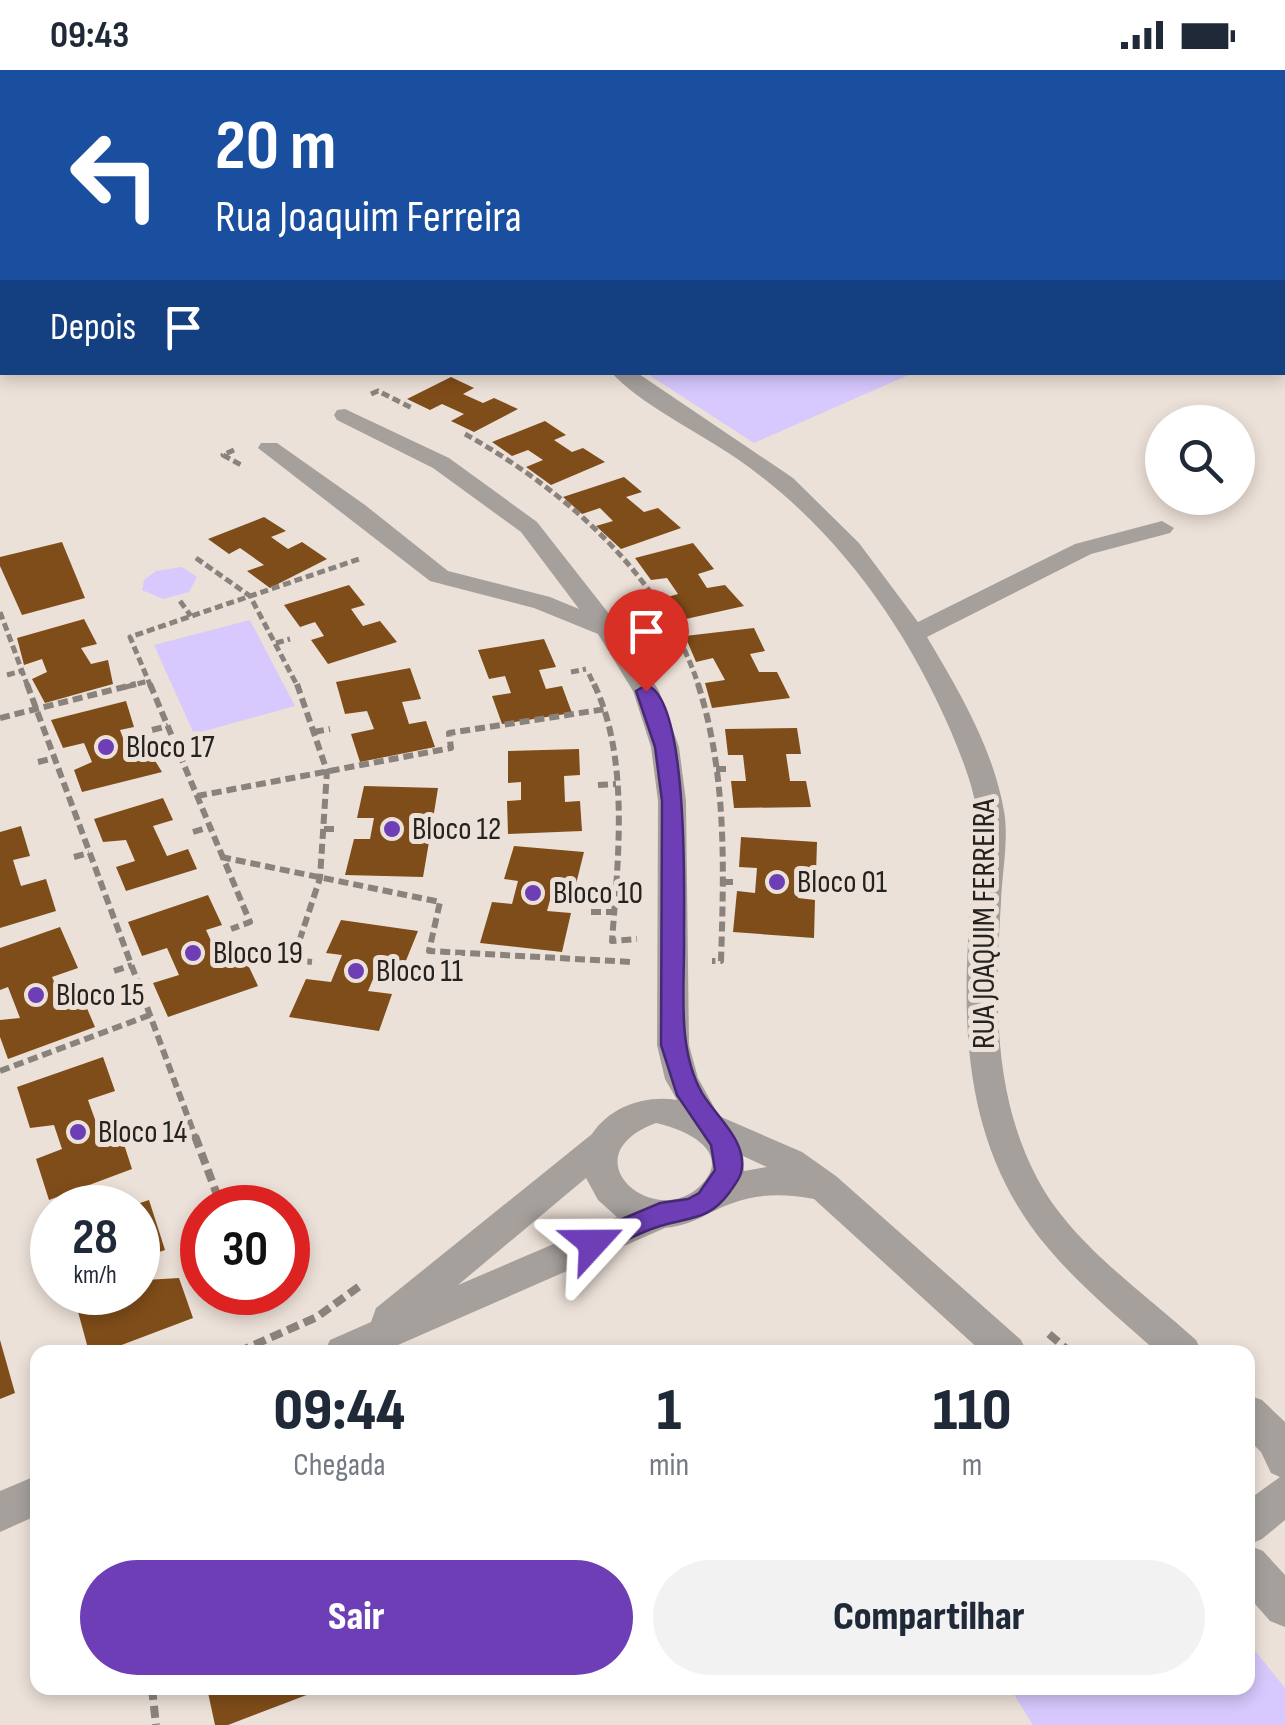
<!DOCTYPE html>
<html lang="pt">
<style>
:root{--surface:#fff;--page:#f2f2f3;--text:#1f2937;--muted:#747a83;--accent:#6d3eb6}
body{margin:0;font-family:"Sofia Sans Condensed",sans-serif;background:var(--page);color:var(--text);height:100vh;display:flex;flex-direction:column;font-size:38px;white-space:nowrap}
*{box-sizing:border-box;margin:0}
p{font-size:32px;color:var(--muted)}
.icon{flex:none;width:55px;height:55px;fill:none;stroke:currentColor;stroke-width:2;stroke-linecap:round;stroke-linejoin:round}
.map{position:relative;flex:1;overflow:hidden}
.drawer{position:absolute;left:30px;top:1275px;width:1225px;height:350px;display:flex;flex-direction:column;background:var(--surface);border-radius:20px;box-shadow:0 5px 15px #0003}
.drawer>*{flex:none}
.guide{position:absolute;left:0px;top:0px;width:1285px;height:305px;box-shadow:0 5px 15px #0003;background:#1a4fa0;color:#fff;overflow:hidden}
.tools{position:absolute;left:1145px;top:335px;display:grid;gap:20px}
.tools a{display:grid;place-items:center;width:110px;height:110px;border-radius:50%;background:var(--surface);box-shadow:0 5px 15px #0003;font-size:50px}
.speed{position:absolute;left:30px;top:1115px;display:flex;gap:20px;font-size:50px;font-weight:700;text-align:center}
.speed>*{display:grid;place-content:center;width:130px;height:130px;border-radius:50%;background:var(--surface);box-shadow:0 5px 15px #0003;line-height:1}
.speed small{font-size:25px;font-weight:400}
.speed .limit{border:15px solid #d22;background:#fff;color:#111}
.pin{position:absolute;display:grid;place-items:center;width:85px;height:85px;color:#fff;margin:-102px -42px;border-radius:50% 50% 50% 0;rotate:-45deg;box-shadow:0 0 10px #0007}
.pin .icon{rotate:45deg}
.me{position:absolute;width:110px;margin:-55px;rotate:66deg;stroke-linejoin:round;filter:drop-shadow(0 0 8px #0008)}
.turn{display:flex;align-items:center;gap:35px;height:210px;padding:0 50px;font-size:45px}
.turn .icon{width:130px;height:130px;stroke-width:2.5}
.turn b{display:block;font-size:70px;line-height:85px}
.then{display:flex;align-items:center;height:95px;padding:0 50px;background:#0003;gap:20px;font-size:38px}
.eta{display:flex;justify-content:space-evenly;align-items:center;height:170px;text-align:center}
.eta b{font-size:60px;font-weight:800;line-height:70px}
.action{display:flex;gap:20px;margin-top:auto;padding:20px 50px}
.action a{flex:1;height:115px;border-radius:60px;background:var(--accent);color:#fff;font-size:40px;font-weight:800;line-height:115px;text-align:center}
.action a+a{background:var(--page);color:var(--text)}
.status{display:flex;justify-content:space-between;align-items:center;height:70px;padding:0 50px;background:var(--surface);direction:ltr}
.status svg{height:28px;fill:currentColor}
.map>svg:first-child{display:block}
</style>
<div class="status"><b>09:43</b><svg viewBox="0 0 49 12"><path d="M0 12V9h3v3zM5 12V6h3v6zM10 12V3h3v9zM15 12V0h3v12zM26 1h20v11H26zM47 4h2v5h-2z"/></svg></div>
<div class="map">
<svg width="1285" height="1655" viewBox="0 0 1285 1655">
<rect width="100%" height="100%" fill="#ece1d8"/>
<g fill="#d7c8fd">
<polygon points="536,0 1240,0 1243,2 537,2"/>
<polygon points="646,303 913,303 754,373"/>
<polygon points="182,497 197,507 189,522 163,529 142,520 144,510 156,501"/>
<polygon points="250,550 295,636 194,664 154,575"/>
<polygon points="1248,1572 1285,1618 1285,1655 1033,1655 1010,1618 1248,1618"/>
</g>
<g fill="#7f4d19">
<polygon points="451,307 474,318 463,324 483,333 494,328 518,339 474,362 451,351 464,344 442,334 430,340 407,329"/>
<polygon points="545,351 566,365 554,370 572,382 583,378 605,392 551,415 526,397 543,390 528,380 512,386 492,372"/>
<polygon points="624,407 642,422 626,427 644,442 658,438 681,458 621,479 596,456 613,451 600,438 582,444 563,427"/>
<polygon points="264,447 286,461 271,467 288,479 302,472 327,489 270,518 247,501 264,495 240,478 229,484 208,469"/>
<polygon points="62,472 85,528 22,545 0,496 0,487"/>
<polygon points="693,473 714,499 698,504 707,518 725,515 744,536 677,551 661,529 678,524 667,508 651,510 635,488"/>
<polygon points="349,515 365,535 351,539 363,556 380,551 397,572 328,594 311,570 324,566 315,552 300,557 284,535"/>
<polygon points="84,549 97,574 81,578 91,594 108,590 113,614 45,633 32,609 47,602 42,589 24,595 17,568"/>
<polygon points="754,558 765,581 750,584 759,602 777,602 790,628 712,638 705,613 725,610 713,588 696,592 685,566"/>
<polygon points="544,569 556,597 539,600 546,619 562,616 572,643 502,654 492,626 511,623 505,606 489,609 478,580"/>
<polygon points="410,598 421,629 402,632 409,654 426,651 435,677 360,692 351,664 374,659 367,641 345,644 336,612"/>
<polygon points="126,631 134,657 120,660 128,681 146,676 162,702 82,722 74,700 92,692 84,673 63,678 51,650"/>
<polygon points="797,658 801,684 786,684 790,711 806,711 811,737 734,738 731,711 746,711 743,685 728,685 725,659"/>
<polygon points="579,679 580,705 564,706 565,732 580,731 582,761 508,764 507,731 521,730 521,712 508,713 508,681"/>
<polygon points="364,716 438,718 433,749 414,749 411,771 429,772 423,807 345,805 354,769 370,769 374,748 357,748"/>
<polygon points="163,728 173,750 153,756 167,786 188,779 197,799 126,821 116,797 135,791 126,770 103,772 94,749"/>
<polygon points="21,756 30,786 13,790 21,816 46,809 56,841 0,858 0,762"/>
<polygon points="741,767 817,772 816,804 799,802 798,828 815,830 814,868 733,862 737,821 755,823 757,798 739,797"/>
<polygon points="514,776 584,782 576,814 555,812 547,841 571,843 562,882 480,873 492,832 512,834 518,811 504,809"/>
<polygon points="208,825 222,855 206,860 219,888 241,880 258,916 168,947 153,913 179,905 167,878 142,886 128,852"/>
<polygon points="341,850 418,861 405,893 381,890 368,921 392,924 379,961 289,947 306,909 331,912 342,885 326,883"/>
<polygon points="60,857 78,898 52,907 65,936 83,929 95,957 8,989 0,967 0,950 20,948 8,917 0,920 0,878"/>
<polygon points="103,987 115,1021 88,1030 103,1072 121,1065 132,1099 49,1130 36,1089 62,1079 54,1055 30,1058 17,1017"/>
<polygon points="149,1130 165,1180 139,1189 145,1210 179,1208 193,1248 103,1282 89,1282 77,1238 104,1228 102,1222 138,1222 138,1138 128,1137"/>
<polygon points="0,1270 15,1323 0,1329"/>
<polygon points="207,1618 325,1618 228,1655 215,1655"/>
</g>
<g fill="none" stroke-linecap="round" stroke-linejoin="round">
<g stroke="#8a827c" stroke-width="5" stroke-dasharray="8 4" stroke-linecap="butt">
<polyline points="371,324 378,321 414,339"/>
<path d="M465,364c98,55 198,141 234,253"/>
<polyline points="234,380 223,385 241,395"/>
<polyline points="196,488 250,526 298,617"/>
<polyline points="180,531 191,546"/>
<polyline points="0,542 28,617"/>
<polyline points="276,573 290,569"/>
<polyline points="571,602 586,599"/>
<polyline points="589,604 595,617"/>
<polyline points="7,605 22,601"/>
<polyline points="126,617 148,611"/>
<polyline points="151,617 130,567 362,488"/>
</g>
<g stroke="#8a827c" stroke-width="6" stroke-dasharray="10 5" stroke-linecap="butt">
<polyline points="27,614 196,1069"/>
<polyline points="150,614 250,852 231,859"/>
<polyline points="297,614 327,701 320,808 293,890 312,892"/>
<path d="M594,614c36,75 24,176 18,257l25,-2"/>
<path d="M698,614c29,91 26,183 23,277h-9"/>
<polyline points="0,648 136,614"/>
<polyline points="152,660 168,656"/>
<polyline points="314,662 330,659"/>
<polyline points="38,692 54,688"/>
<polyline points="716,699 727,699"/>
<polyline points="598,715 616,714"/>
<polyline points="197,726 451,678 449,663 606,639"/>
<polyline points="324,759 339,759"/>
<polyline points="193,762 209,757"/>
<polyline points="74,787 89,783"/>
<polyline points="221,787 440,832 429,881 632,892"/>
<polyline points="723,812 734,812"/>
<polyline points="591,842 615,842"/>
<polyline points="114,901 132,895"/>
<polyline points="0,1001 150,945"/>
</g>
<g stroke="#8a827c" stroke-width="8" stroke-dasharray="12 6" stroke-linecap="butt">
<polyline points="195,1066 222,1138"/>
<polyline points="1049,1264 1070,1282"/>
<polyline points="238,1282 317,1247 361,1215"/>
<polyline points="152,1618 156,1655"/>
</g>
<g fill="#a5a09c" fill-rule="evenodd">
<polygon points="494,0 510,0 512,2 496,2"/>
<rect x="0" y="9" width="2" height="10"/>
<rect x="0" y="151" width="2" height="10"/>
<path d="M611,302h25l157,106 66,65 59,79 157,-78 87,-23 12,7 -4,5 -79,21 -164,83c32,54 66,111 77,174 5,28 -2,62 -3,91 -6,93 -9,191 36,276 34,65 105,113 159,162l6,12h-45c-37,-33 -77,-66 -109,-104 -79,-93 -87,-205 -79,-322 2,-36 11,-77 8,-113 -4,-29 -17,-60 -28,-86 -46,-106 -117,-203 -213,-269 -36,-25 -98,-55 -125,-86z"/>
<path d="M345,339l104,49 88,64 80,102 42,67 20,56 7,54 3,244 9,33 21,38 83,36 34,24 185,164 6,12h-45l-168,-153c-26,-5 -56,-6 -81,4 -27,9 -35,21 -68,25l-283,124h-58l6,-12 41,-18 5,-14 216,-174c19,-28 53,-39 85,-34l-12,-21 -8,-34 1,-244 -7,-54 -18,-56 -35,-57 -64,-26 -104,-27 -172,-133 3,-5h16l88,62 83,66 102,26 29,12 -58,-77 -88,-64 -96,-48 -3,-5 3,-5zM656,1053c29,6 80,29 43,64 -47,43 -131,-31 -43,-64zM743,1086l24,11 -23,4zM586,1108l12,22 19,17 -159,68z"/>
<polygon points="1248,1325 1262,1330 1285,1352 1285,1450 1262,1469 1248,1475 1263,1481 1285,1505 1285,1557 1270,1551 1248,1526 1248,1430 1280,1407 1271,1403 1261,1382 1248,1369"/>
<polygon points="38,1405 38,1445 0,1462 0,1421"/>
</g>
</g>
<path fill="#6d3eb6" stroke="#472876" stroke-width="2.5" d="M646,615c43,12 38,209 38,250 1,51 -8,112 18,158 14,24 47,49 39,80 -2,7 -8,14 -12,20 -19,26 -37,24 -65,32 -24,6 -47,21 -71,30l-9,-4 -4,-8 4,-8 76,-32 28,-4 11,-6 16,-23 -4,-25 -34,-50 -16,-50 1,-244 -7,-54 -19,-56z"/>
<g fill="#6d3eb6" stroke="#ece1d8" stroke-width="4">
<circle cx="106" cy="677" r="10"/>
<circle cx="392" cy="759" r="10"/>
<circle cx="777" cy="812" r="10"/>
<circle cx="533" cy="823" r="10"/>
<circle cx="193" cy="883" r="10"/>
<circle cx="356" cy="901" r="10"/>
<circle cx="36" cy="925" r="10"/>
<circle cx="78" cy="1062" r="10"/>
</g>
<g text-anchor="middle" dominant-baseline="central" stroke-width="10" stroke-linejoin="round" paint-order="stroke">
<g font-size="32" fill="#26221f" stroke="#ece1d8" text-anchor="start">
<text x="126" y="677">Bloco 17</text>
<text x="412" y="759">Bloco 12</text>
<text x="797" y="812">Bloco 01</text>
<text x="553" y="823">Bloco 10</text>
<text x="213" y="883">Bloco 19</text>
<text x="376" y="901">Bloco 11</text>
<text x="56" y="925">Bloco 15</text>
<text x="98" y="1062">Bloco 14</text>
</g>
<g font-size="32" fill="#26221f" stroke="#ece1d8">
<text transform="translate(984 854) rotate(-90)">RUA JOAQUIM FERREIRA</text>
</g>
</g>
</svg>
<div class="tools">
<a><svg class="icon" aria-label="search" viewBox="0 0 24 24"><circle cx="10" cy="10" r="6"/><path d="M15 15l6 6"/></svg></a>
</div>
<div class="speed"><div>28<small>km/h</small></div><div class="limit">30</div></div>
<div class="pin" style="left:646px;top:621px;background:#d93025"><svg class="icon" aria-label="arrive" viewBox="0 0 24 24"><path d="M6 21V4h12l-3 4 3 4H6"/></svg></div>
<svg class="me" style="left:593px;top:1173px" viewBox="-20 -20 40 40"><path d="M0-17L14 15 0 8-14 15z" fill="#6d3eb6" stroke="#fff" stroke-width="4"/></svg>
<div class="guide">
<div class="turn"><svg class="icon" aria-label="left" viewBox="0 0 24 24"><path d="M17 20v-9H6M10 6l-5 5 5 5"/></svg><div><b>20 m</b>Rua Joaquim Ferreira</div></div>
<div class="then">Depois<svg class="icon" aria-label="arrive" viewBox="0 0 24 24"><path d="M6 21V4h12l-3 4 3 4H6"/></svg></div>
</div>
<section class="drawer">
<div class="eta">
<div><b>09:44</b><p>Chegada</p></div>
<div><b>1</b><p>min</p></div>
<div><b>110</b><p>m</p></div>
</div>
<div class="action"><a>Sair</a><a>Compartilhar</a></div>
</section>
</div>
